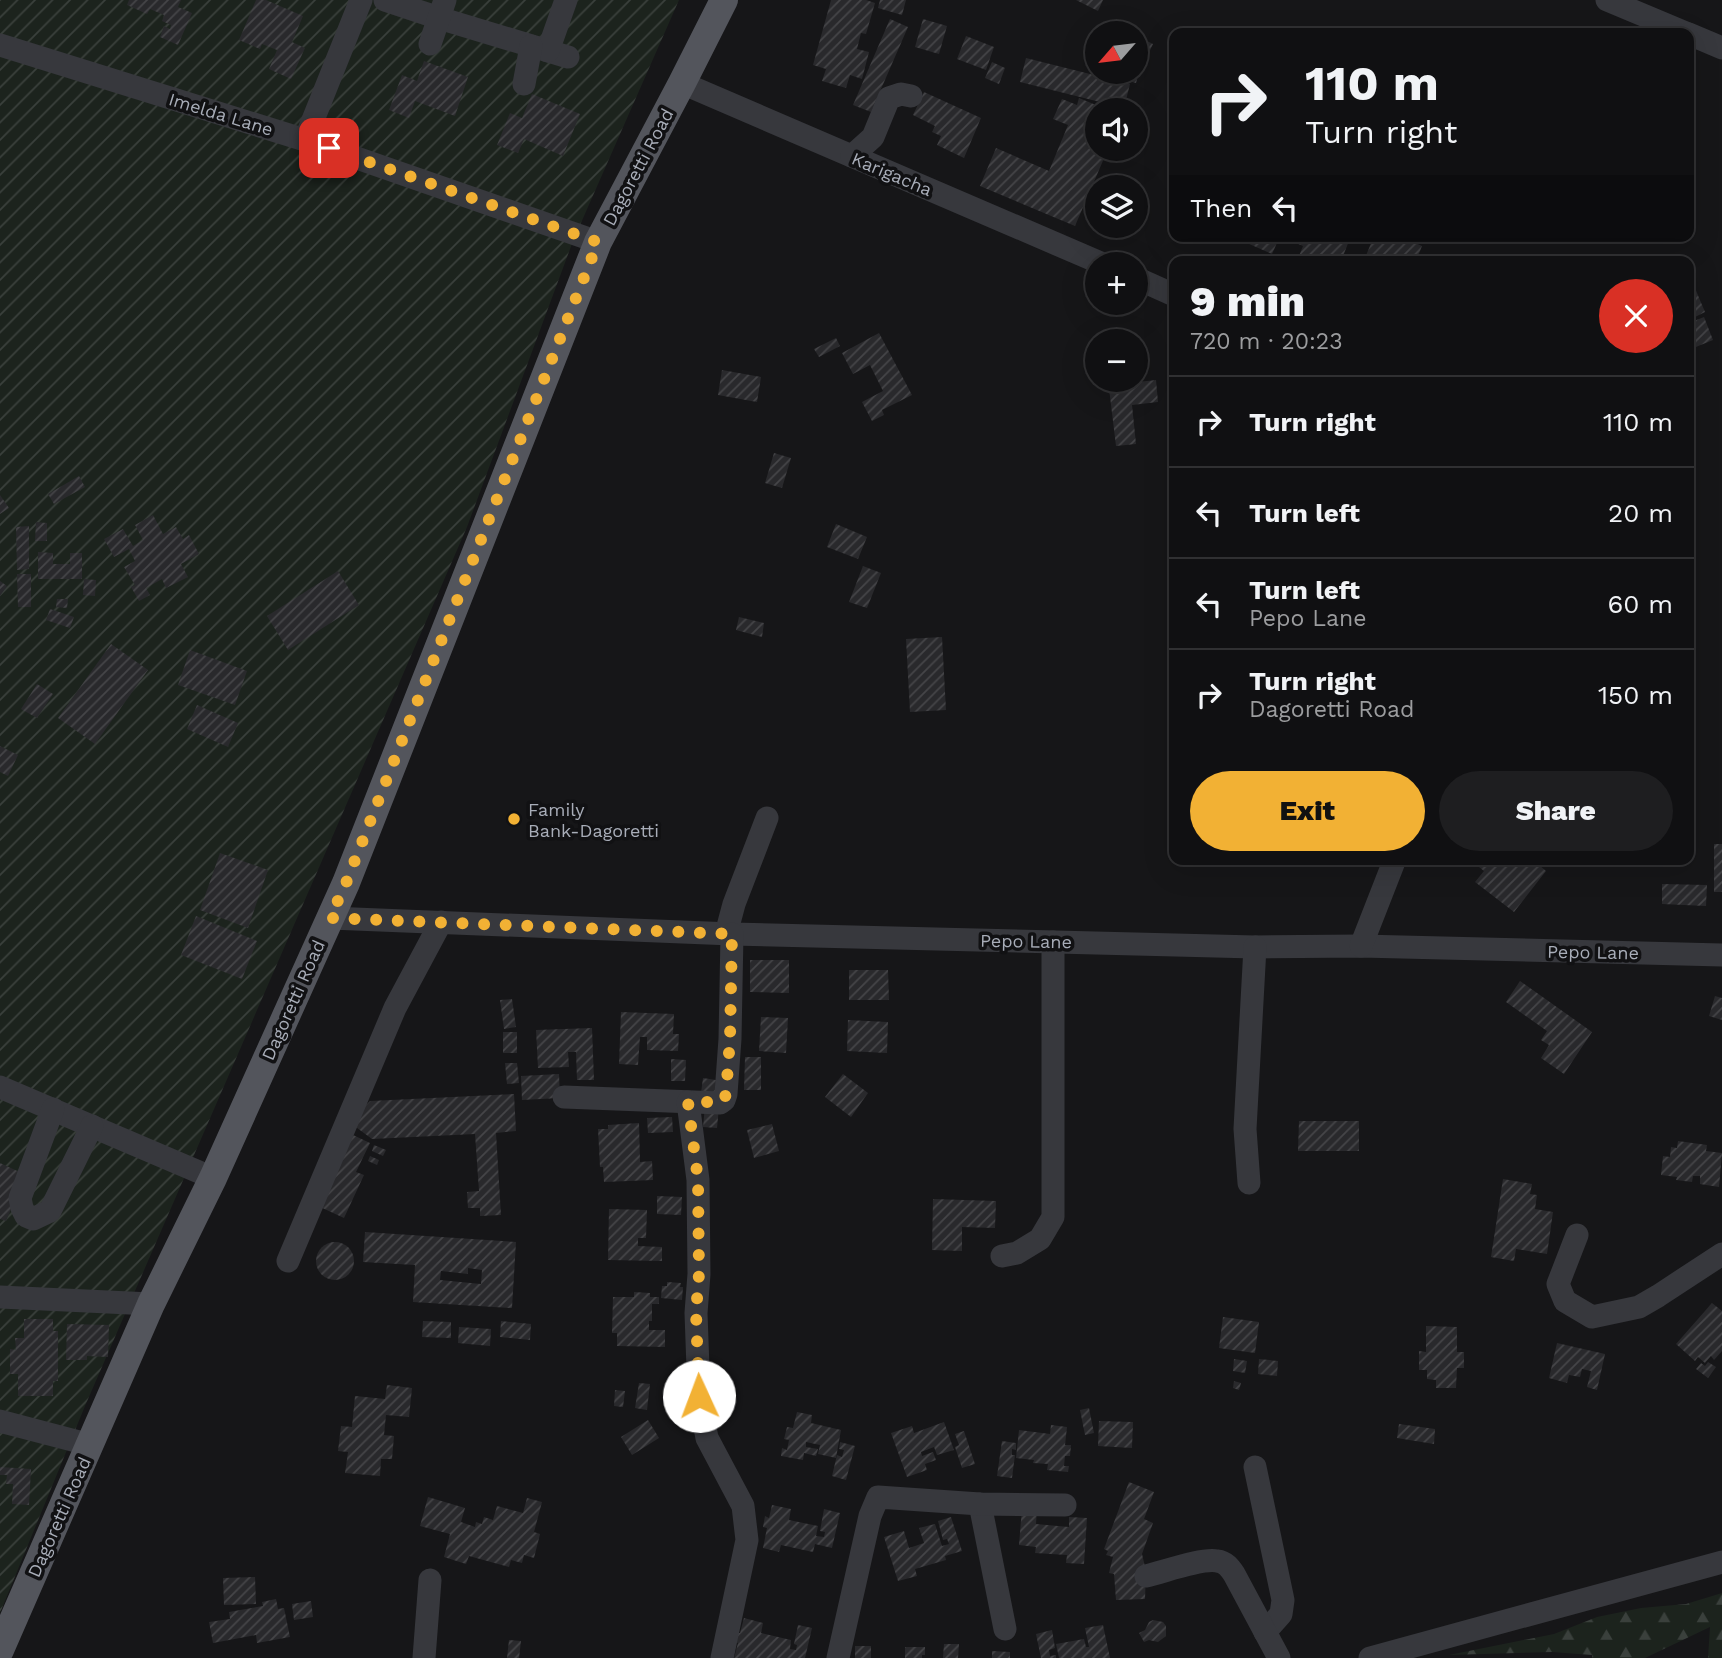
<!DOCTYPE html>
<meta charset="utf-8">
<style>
:root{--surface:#101012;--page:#1e1e20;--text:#f1f3f6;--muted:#9c9d9f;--line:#303032;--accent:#f2b134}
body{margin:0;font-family:"Work Sans",sans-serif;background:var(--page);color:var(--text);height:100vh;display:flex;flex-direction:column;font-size:26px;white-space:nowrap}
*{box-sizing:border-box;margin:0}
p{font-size:23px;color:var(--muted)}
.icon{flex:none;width:38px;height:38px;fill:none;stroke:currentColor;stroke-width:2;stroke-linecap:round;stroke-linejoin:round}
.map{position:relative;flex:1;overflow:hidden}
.panel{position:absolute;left:1169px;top:256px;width:525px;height:609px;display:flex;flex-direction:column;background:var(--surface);border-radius:14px;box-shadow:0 7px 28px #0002,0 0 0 2px var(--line)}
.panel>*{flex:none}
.hud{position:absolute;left:1169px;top:28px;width:525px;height:214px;border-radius:14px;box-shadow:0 7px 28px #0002,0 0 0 2px var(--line);background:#101012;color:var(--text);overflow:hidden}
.needle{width:46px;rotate:242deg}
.tools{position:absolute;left:1085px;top:21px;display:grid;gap:14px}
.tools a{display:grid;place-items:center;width:63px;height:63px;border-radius:50%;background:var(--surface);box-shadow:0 7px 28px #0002,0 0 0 2px var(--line);font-size:35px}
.pin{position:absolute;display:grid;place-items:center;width:60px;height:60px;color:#fff;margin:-30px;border-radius:14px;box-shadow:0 4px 10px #0006}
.me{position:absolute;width:77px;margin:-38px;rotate:358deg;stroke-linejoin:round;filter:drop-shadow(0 0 5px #0008)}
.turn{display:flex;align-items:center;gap:24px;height:147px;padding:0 21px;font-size:32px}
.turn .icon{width:91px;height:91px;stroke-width:2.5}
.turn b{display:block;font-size:49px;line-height:60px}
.then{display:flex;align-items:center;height:66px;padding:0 21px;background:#0003;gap:14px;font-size:26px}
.round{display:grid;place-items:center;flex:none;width:74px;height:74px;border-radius:37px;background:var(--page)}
.summary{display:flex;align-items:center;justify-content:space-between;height:119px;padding:0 21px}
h1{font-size:42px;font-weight:800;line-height:52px}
.cta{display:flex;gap:14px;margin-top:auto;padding:14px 21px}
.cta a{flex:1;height:80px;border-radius:42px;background:var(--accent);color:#111;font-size:28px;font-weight:800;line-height:80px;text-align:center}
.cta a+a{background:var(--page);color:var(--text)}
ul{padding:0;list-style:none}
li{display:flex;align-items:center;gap:21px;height:91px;padding:0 21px;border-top:2px solid var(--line)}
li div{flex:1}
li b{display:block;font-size:26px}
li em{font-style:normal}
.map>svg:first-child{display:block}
</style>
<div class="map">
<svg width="1722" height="1658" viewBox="0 0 1722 1658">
<defs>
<pattern id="forest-firs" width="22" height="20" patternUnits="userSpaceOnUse" patternTransform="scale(1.75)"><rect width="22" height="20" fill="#1c231d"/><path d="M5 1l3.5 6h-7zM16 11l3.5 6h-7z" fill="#3a403c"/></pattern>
<pattern id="garden-furrows" width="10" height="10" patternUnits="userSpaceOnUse" patternTransform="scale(1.75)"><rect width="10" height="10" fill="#1c231d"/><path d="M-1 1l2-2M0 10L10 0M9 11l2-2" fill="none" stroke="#3a403c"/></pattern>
<pattern id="building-hatch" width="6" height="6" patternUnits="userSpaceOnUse" patternTransform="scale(1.75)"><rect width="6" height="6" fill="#29292c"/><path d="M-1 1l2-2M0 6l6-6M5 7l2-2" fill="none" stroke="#454548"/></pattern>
</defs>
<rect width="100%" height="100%" fill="#161618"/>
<polygon fill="url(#forest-firs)" points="1722,1593 1722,1658 1708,1658 1710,1627 1645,1658 1592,1658 1592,1655 1552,1652 1449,1655 1554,1634 1597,1617 1641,1608 1686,1604"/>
<polygon fill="url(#garden-furrows)" points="0,0 679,0 573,241 467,527 85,1406 0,1613"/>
<g fill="url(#building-hatch)" fill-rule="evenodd">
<polygon points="129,0 181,0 178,7 192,13 178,45 160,37 164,26 170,29 171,25 162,21 164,15 150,9 147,14 127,5"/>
<polygon points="256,0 266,0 303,16 292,42 305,48 291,79 269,69 277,50 262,44 260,49 239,40"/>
<polygon points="831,0 866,0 875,3 866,34 861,33 857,49 869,52 862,79 850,75 846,88 822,81 826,69 813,65"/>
<polygon points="880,0 906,0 902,15 878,8"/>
<polygon points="1076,0 1103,0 1098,11"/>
<polygon points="890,19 908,27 871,112 853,105"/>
<polygon points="923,19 947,26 939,54 915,47"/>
<polygon points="966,36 994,47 986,70 957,59"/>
<polygon points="1145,40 1153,44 1146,59 1139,56"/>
<polygon points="1026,58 1130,84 1124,108 1020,82"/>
<polygon points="1136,60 1142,62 1136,83 1098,73 1136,72"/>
<polygon points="424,61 468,77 455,116 415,101 409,118 389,110 402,75 417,81"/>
<polygon points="992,62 1005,68 999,84 985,78"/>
<polygon points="924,92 981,118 964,158 937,145 941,136 932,132 935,126 913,115"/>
<polygon points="532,94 580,114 563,156 524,139 518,153 497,145 510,113 522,118"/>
<polygon points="1079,98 1108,110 1097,110 1097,149 1108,149 1075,226 980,186 996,148 1049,171 1068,125 1053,119 1062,99 1077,105"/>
<polygon points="1231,236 1280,236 1272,254"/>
<polygon points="1299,236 1351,236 1341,261 1297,261 1303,246 1296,243"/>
<polygon points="1374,236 1413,236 1411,241 1422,246 1416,261 1372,261 1365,258"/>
<polygon points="1689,274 1705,312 1689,320"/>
<polygon points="1704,317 1713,340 1691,349 1689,343 1689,323"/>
<polygon points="879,333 912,395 882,410 884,415 872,421 862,402 883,391 870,365 853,374 842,353"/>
<polygon points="836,338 840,346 819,357 814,349"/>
<polygon points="722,370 761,377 757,402 718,395"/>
<polygon points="1108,380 1128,380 1129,383 1156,380 1158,402 1132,405 1136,444 1116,446"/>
<polygon points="774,453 791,458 782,488 765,483"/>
<polygon points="79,476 85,487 54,504 48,494"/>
<polygon points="0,495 9,508 0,514"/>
<polygon points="153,515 163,534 176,527 183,539 189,535 199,554 181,564 188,577 166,588 162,579 146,588 150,595 139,601 131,587 135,585 124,567 135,561 129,549 114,557 104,539 123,529 133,546 143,540 135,525"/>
<polygon points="36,522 47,523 47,541 35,541"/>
<polygon points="836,524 867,537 858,559 827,547"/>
<polygon points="29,526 29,569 17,570 16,527"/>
<polygon points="38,552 53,553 53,564 70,564 70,553 82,553 82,579 38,579"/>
<polygon points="863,566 881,573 867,608 849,602"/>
<polygon points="338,571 359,605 288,650 267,616"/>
<polygon points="17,574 31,574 31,607 18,607"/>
<polygon points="84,579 96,580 95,596 83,595"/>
<polygon points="0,581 7,586 0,596"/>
<polygon points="57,599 68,599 67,608 56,607"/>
<polygon points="50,609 74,617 70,628 46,620"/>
<polygon points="739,617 764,623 762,637 736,630"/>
<polygon points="942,637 946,710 910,712 906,639"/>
<polygon points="111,644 148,670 95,744 58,718"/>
<polygon points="190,650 247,671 235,705 178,685"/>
<polygon points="37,684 53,694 37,718 21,709"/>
<polygon points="197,705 238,723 228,747 187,729"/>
<polygon points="0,746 18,755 8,776 0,772"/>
<rect x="1714" y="844" width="8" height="48"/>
<polygon points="220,853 268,870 248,928 200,910"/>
<polygon points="1469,859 1532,859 1546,871 1514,912 1475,882 1484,871"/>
<polygon points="1662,884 1707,885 1706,906 1662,904"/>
<polygon points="196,916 257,941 242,979 181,955"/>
<polygon points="750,960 789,960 789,993 750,992"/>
<polygon points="849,970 888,970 889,1000 849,1000"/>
<polygon points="1520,981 1592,1032 1564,1074 1541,1058 1549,1045 1541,1040 1547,1031 1506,1002"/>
<polygon points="1715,996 1722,998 1722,1020 1709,1016"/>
<polygon points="512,999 516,1027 504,1029 500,1000"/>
<polygon points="621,1012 674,1014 673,1034 679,1034 678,1051 647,1050 647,1037 640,1037 638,1065 619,1064"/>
<polygon points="761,1017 788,1018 786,1053 759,1051"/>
<polygon points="848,1020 888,1022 887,1053 847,1051"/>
<polygon points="592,1028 594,1080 577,1080 576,1052 568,1052 569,1067 538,1068 536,1030"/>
<rect x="503" y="1032" width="14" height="21"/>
<polygon points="745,1057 761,1057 761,1090 744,1090"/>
<polygon points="671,1059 686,1060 685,1081 671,1081"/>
<polygon points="505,1063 517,1063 519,1083 507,1084"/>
<polygon points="559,1074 560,1098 522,1100 521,1076"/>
<polygon points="843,1074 868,1093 851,1117 825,1097"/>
<polygon points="703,1078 716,1080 715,1094 701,1093"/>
<polygon points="514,1094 516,1131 496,1133 501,1215 480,1216 480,1208 468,1208 467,1192 479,1191 475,1134 372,1139 349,1122 370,1101"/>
<polygon points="705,1106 719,1107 717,1128 703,1127"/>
<polygon points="672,1117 673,1132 648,1133 647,1118"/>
<polygon points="1299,1121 1359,1121 1359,1151 1298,1151"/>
<polygon points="639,1123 640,1162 652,1161 653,1180 604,1182 603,1167 600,1167 598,1129 608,1129 608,1125"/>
<polygon points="772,1124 779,1151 754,1158 747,1130"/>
<polygon points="351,1134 370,1143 356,1172 364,1175 344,1218 318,1206"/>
<polygon points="1678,1141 1707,1145 1706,1151 1722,1153 1719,1187 1700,1184 1700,1176 1693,1176 1692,1182 1676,1180 1677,1177 1661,1175 1663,1156 1670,1157 1671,1147 1677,1148"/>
<polygon points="374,1145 386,1150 383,1156 372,1151"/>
<polygon points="370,1156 379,1160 377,1165 368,1161"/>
<polygon points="0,1163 26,1175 6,1221 0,1219"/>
<polygon points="1503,1179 1532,1184 1530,1194 1537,1195 1535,1209 1553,1212 1547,1254 1516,1249 1514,1261 1491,1257"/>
<polygon points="657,1196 682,1197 681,1215 657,1214"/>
<polygon points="933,1199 996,1201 995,1228 962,1227 962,1251 932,1250"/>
<polygon points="609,1209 647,1210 646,1238 638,1238 638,1246 662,1247 662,1261 608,1260"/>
<path d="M365,1232l151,10 -4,66 -99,-6 2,-37 -52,-3zM468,1268l14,2 -1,14 -41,-4 1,-9 27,3z"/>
<circle cx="335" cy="1261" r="19"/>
<polygon points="667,1282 681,1283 680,1287 683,1287 682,1300 661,1298 662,1286 667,1286"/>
<polygon points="634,1292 650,1293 650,1297 659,1297 659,1304 652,1304 652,1321 649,1321 649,1330 665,1330 665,1347 617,1346 617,1333 612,1333 613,1297 634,1297"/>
<polygon points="1712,1303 1722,1311 1722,1351 1714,1360 1711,1356 1705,1363 1698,1357 1695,1361 1676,1344"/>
<polygon points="1223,1317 1259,1322 1255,1353 1219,1348"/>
<polygon points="24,1319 53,1319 53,1331 58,1331 58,1381 53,1381 53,1396 18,1396 18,1374 10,1374 10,1349 16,1350 15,1338 24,1338"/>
<polygon points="423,1321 451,1322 451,1338 422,1337"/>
<polygon points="501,1321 531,1324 530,1340 500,1337"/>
<polygon points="67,1324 109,1325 108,1357 87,1356 87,1360 66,1360"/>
<polygon points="1426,1326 1457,1327 1457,1352 1464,1352 1464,1368 1457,1368 1456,1388 1436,1388 1436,1380 1427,1379 1427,1370 1419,1370 1419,1351 1426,1352"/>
<polygon points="459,1327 491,1329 490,1346 458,1343"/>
<polygon points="1557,1343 1605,1354 1597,1390 1587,1387 1591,1371 1582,1369 1580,1377 1569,1375 1567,1383 1549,1378"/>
<polygon points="1234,1359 1247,1361 1245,1373 1233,1371"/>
<polygon points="1259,1359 1278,1361 1277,1376 1258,1374"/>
<polygon points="1708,1362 1716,1367 1708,1378 1696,1369 1701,1363 1705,1366"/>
<polygon points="1234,1381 1241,1383 1239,1390 1233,1388"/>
<polygon points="639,1383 650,1384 647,1410 635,1408"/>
<polygon points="387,1385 412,1388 409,1417 386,1415 384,1435 394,1436 392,1459 381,1459 380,1476 345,1473 348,1452 338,1451 341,1426 352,1427 355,1396 385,1399"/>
<polygon points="615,1390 625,1391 623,1407 614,1406"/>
<polygon points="1089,1408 1094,1433 1085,1435 1080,1410"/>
<polygon points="797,1412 812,1415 811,1423 841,1430 836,1458 818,1454 820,1445 806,1442 806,1447 818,1449 816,1456 804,1453 803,1460 781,1456 782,1448 787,1450 789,1440 784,1439 787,1427 793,1428"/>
<polygon points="648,1420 659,1438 632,1455 621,1437"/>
<polygon points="1099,1421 1133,1422 1132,1448 1098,1446"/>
<polygon points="944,1422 954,1450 937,1455 934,1447 921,1452 922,1456 933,1452 936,1460 925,1464 927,1470 907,1477 891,1433 912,1426 914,1433"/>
<polygon points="1399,1424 1435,1429 1434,1444 1397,1438"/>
<polygon points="1051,1425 1067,1427 1065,1445 1071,1445 1070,1456 1065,1456 1064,1466 1069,1466 1068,1472 1047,1470 1048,1464 1033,1463 1034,1460 1016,1458 1019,1430 1050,1434"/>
<polygon points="964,1431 975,1464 962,1468 955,1447 959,1445 955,1434"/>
<polygon points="1002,1441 1016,1443 1016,1450 1012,1449 1012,1455 1015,1455 1012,1478 997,1476"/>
<polygon points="840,1442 855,1446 846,1480 832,1476 837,1455 842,1457 844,1450 839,1449"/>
<polygon points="0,1467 31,1469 29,1505 12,1504 13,1484 6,1484 7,1475 0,1475"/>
<polygon points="1129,1482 1154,1492 1144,1519 1153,1523 1142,1554 1146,1571 1145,1599 1116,1600 1114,1574 1109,1573 1113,1557 1106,1555 1108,1551 1104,1549"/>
<polygon points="428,1497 465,1508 461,1522 475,1527 476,1522 482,1524 484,1517 493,1520 497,1506 523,1513 527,1498 542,1502 534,1532 540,1534 534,1558 524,1555 522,1563 511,1560 509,1567 469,1556 466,1564 444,1557 450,1534 420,1526"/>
<polygon points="772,1505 791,1509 789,1520 818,1526 816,1536 824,1537 825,1532 820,1531 824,1509 840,1513 832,1548 815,1544 813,1552 781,1545 779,1552 763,1548 767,1528 763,1527 765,1516 769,1518"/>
<polygon points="1022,1508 1037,1509 1036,1524 1069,1527 1069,1517 1087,1518 1084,1564 1066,1563 1067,1555 1035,1553 1036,1547 1019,1545"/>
<polygon points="951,1517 962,1551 945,1556 946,1560 915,1569 917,1576 898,1581 884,1537 904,1531 909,1548 924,1543 919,1528 935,1524 942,1546 949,1544 947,1539 943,1540 938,1521"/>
<polygon points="255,1577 256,1604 224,1605 223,1578"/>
<polygon points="276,1599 278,1609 284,1608 290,1637 257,1643 256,1635 213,1643 209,1622 230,1619 229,1612 263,1606 262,1602"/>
<polygon points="311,1601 313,1617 294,1620 292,1604"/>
<polygon points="744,1618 763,1623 761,1633 791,1640 790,1649 796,1650 797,1645 794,1644 798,1625 812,1628 805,1658 734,1658 738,1643 734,1642 737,1633 740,1633"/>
<polygon points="1153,1620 1163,1622 1166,1626 1166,1636 1158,1642 1149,1640 1144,1642 1139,1633 1145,1630 1149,1622"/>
<polygon points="1103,1625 1110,1658 1059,1658 1056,1644 1084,1639 1086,1647 1089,1647 1085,1628"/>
<polygon points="1052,1630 1055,1648 1049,1650 1050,1656 1056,1655 1056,1658 1041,1658 1036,1634"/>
<polygon points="509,1640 521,1641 519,1658 507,1658"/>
<polygon points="944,1644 959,1644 958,1658 943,1658"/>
<rect x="855" y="1646" width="16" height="12"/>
<polygon points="905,1647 925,1647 925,1655 922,1655 922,1658 905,1658"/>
<polygon points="992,1651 1010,1652 1010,1658 992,1658"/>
</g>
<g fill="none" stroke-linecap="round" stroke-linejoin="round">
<g stroke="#37383d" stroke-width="23">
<polyline points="385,0 439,18 568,57"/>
<polyline points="1607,0 1686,33"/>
<polyline points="1689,34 1722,48"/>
<polyline points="430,44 445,0"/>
<polyline points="0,45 305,140 598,242"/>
<polyline points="548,51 566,0"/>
<polyline points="682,83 1103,264"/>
<polyline points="524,84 531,46"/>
<polyline points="305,140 361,0"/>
<polyline points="852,156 873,137 889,98 901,94 911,96"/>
<polyline points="1136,278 1174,295"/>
<polyline points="330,918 732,934 1255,947 1361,946 1722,955"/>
<polyline points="726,934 734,904 767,818"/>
<polyline points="1361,946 1395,859"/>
<polyline points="0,1087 213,1178"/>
<polyline points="564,1097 720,1103 724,1100 726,1094 730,1039 732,934"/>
<polyline points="688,1102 698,1180 699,1274 696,1313 699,1396 707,1438 743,1506 747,1540 722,1658"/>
<polyline points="53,1109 20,1198 22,1208 26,1216 33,1219 50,1211 92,1126"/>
<polyline points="1249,1183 1245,1129 1255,947"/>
<polyline points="1577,1235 1558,1284 1565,1301 1592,1317 1639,1307 1658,1296 1722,1254"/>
<polyline points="1002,1256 1017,1253 1040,1239 1053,1217 1053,942"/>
<polyline points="288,1261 395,1008 441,922"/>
<polyline points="0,1297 151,1304"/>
<polyline points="0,1421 91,1445"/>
<polyline points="1255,1467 1283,1600 1281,1614 1265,1632"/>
<polyline points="980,1504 1005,1629"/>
<path d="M1146,1576c18,-4 55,-18 71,-15 9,1 13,7 17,13l45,84"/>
<polyline points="424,1658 430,1580"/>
<polyline points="838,1658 870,1516 878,1497 980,1504 1065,1505"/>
<polyline points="1370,1658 1722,1562"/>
</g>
<polyline stroke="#53555c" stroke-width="28" points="0,1650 151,1304 213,1178 346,883 598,242 682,83 724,0"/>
</g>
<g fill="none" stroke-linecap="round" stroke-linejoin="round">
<polyline stroke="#f2b134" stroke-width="12" stroke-dasharray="0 21.6" points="329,148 598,242 346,883 330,918 732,934 730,1039 726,1094 724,1100 720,1102 688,1102 698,1180 699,1274 696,1312 699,1396"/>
</g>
<circle fill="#f2b134" stroke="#111113" stroke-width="2.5" cx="514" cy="819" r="7"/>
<g text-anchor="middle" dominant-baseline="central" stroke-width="7" stroke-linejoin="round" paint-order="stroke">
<g font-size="18" fill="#a8adb8" stroke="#111113">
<text transform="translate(221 114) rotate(17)">Imelda Lane</text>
<text transform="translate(638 167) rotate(-62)">Dagoretti Road</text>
<text transform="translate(892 174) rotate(23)">Karigacha</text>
<text transform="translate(1026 941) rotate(1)">Pepo Lane</text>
<text transform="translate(1593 952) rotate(1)">Pepo Lane</text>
<text transform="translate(293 1000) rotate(-66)">Dagoretti Road</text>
<text transform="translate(59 1517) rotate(-66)">Dagoretti Road</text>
</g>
<g font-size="18" fill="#a8adb8" stroke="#111113" text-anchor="start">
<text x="528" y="809">Family<tspan x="528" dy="21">Bank-Dagoretti</tspan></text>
</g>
</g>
</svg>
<div class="tools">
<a><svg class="needle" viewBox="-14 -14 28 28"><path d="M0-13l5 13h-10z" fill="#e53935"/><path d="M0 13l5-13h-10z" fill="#9c9d9f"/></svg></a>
<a><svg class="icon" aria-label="sound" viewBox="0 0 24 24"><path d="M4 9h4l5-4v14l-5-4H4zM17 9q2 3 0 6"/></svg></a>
<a><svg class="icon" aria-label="layers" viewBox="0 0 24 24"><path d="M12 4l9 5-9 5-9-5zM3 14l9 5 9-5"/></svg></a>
<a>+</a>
<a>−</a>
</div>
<div class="pin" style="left:329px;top:148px;background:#d93025"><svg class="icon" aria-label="arrive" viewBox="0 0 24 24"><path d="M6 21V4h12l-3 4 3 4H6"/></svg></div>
<svg class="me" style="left:699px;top:1396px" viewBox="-20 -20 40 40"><circle r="19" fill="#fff"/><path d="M0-13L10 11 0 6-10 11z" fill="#f2b134"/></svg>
<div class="hud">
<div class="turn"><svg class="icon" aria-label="right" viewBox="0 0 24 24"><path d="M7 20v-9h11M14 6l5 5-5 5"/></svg><div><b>110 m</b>Turn right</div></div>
<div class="then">Then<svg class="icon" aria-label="left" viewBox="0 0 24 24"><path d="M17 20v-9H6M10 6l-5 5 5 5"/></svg></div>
</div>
<section class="panel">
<div class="summary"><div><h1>9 min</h1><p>720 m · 20:23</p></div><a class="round" style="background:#d93025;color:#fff"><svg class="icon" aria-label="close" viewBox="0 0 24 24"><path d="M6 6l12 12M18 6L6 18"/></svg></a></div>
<ul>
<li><svg class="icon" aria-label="right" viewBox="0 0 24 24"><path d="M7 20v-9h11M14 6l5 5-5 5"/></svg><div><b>Turn right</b></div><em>110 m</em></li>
<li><svg class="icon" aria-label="left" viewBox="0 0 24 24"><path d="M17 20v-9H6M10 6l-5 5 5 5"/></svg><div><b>Turn left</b></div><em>20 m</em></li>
<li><svg class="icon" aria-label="left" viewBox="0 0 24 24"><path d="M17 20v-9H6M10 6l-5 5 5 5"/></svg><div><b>Turn left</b><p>Pepo Lane</p></div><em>60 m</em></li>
<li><svg class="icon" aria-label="right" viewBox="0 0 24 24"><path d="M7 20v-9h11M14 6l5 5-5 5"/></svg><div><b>Turn right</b><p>Dagoretti Road</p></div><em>150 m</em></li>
</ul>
<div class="cta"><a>Exit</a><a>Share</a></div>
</section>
</div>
